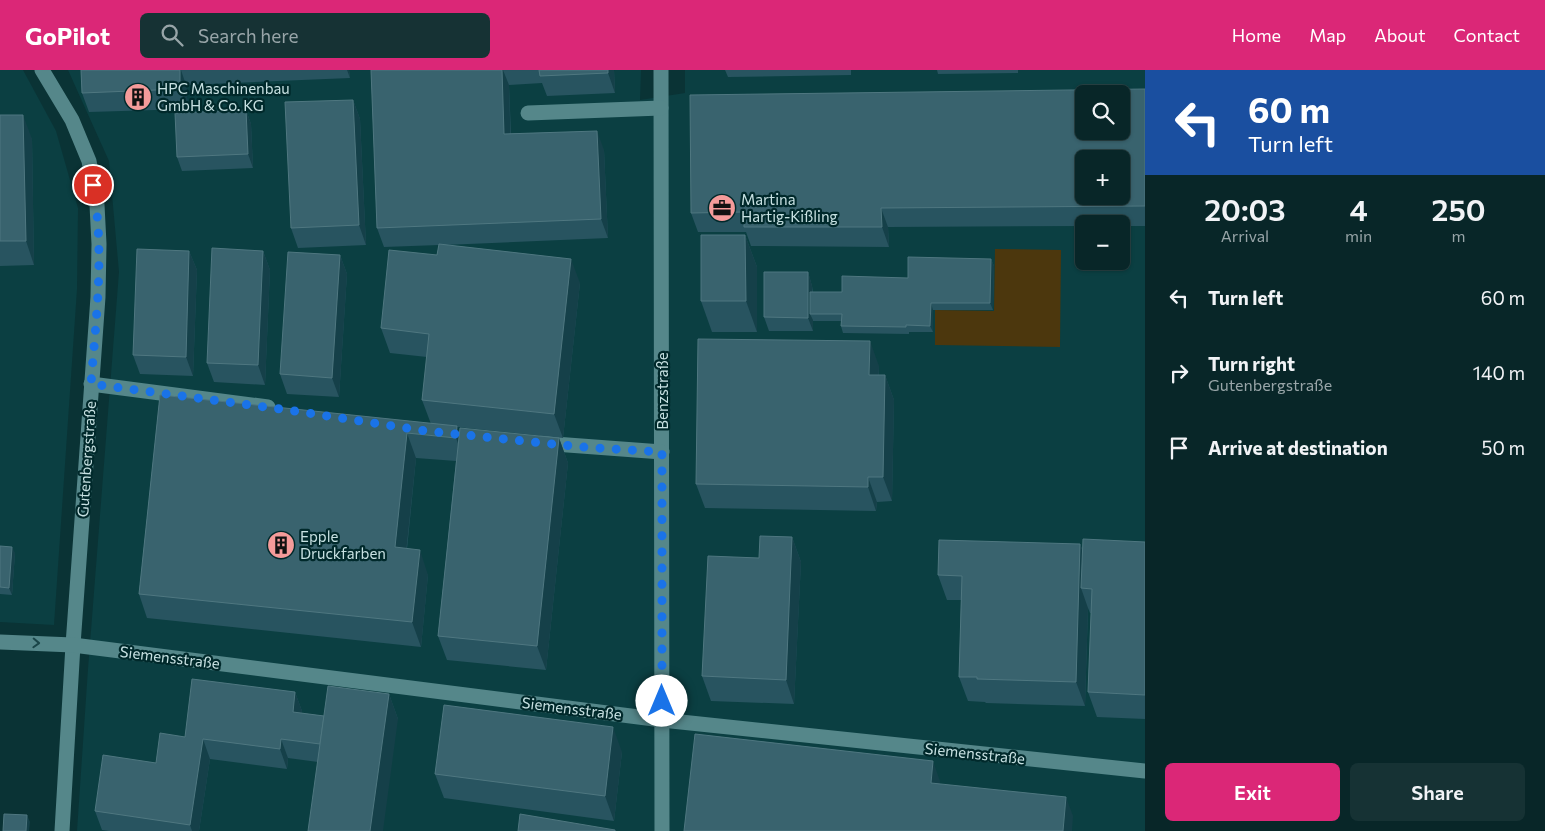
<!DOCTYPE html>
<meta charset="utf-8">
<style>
:root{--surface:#082628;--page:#163234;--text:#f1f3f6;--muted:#98a5a8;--line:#294345;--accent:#db2777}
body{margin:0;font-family:Commissioner,sans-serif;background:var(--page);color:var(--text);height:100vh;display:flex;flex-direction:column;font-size:19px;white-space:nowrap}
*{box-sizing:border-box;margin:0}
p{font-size:16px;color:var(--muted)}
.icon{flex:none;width:28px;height:28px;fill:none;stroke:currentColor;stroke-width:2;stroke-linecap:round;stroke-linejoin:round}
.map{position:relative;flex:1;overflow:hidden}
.sheet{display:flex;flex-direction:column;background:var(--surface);width:400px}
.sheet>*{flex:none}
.banner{background:#1a4fa0;color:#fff;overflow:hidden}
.tools{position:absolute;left:1075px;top:15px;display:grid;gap:10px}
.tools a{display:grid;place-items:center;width:55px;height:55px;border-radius:8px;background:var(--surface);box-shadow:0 1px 4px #0004,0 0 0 1px var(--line);font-size:25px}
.pin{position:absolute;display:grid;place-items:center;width:42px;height:42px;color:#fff;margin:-21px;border:2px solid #fff;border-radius:50%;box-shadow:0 1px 5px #0007}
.me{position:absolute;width:55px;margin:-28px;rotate:0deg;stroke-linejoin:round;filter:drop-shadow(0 0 4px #0008)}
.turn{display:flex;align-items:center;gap:18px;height:105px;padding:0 20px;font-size:22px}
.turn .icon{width:65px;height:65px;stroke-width:2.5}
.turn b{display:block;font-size:35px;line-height:42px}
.eta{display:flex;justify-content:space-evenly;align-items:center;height:85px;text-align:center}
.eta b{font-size:30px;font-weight:600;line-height:35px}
.action{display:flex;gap:10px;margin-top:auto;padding:10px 20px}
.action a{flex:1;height:58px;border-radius:8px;background:var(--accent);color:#fff;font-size:20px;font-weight:600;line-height:58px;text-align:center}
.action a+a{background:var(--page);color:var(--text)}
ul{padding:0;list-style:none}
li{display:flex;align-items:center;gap:15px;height:75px;padding:0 20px}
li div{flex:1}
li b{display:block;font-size:19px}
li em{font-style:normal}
header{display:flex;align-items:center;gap:30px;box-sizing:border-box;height:70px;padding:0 25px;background:var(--accent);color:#fff}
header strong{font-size:24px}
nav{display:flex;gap:28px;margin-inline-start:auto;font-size:18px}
.search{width:350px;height:45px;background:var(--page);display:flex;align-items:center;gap:12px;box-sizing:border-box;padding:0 18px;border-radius:8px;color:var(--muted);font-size:19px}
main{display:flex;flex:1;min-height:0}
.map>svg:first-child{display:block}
</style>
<header>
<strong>GoPilot</strong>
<div class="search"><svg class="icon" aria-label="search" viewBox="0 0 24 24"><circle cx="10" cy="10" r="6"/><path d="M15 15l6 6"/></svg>Search here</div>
<nav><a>Home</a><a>Map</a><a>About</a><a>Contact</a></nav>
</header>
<main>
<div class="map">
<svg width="1145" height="761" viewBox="0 0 1145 761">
<rect width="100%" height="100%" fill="#0a3335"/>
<g fill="#0b3f42" fill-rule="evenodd">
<polygon points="0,0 23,0 56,61 78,138 77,219 54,555 0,552"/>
<path d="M68,0h573l-1,30 45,-7v-23h460v761h-1068l11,-162 31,-397 -10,-111zM1084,24h37v37h-37zM1084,89h37v37h-37zM1084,154h37v37h-37z"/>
</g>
<polygon fill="#4c370d" points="995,179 1061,180 1060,277 935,275 935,240 994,241"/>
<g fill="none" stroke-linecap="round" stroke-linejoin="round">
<g stroke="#55878a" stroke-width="15">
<polyline points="42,0 72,50 89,91 97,135 99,174 98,227 73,575 62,761"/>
<polyline points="661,0 662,761"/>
<polyline points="528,43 661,38"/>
<polyline points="91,314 268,337"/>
<polyline points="541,373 662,382"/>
<polyline points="0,572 73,575 662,650 1145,701"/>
</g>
</g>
<g fill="#285460">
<polygon points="81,0 349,0 350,8 186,15 188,39 89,42 82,23"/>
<polygon points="371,0 614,0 615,23 547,26 542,13 509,15 511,64 604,80 608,168 444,175 580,213 563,368 457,357 459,363 559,368 568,393 546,600 447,590 438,566 456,391 416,388 407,479 428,505 421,577 147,548 139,524 160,325 431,354 422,330 427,287 390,283 381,258 437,185 439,175 384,177 377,158"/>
<polygon points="725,0 851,0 851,5 728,7"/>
<polygon points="937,0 1018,0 1018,3 938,4"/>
<polygon points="1145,19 1145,156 1121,156 1121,154 1084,154 1084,156 888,157 889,177 751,176 746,162 698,162 691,143"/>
<polygon points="353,30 360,49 366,175 298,178 291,158"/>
<polygon points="246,40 251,54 253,98 182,101 177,87"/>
<polygon points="0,45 32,69 34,195 0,196"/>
<polygon points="745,165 757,197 757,262 712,262 701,231"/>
<polygon points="189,181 197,200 193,306 140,304 133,285"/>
<polygon points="263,181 270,200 265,315 214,312 207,293"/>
<polygon points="340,185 347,204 339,327 287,324 280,304"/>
<polygon points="991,189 994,196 993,240 933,240 933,262 909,262 909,264 843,263 841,256 841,251 813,251 813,250 813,261 769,261 764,247 808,202 812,216 813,222 842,222 908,208"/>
<polygon points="879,296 879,305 885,305 894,330 892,431 877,432 876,441 705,438 696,414"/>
<polygon points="792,467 801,492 794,634 711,631 702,606 759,488"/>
<polygon points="1145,472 1145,649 1097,647 1088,622 1091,543 1090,543 1088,538 1085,636 986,633 985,632 968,631 959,607 961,530 947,530 938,505 1080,474 1083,481"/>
<polygon points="0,476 15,483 12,525 0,524"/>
<polygon points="295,622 302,641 302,643 324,646 389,624 398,649 318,692 288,688 287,699 210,689 199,761 109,761 102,760 95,741 156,693 185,667"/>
<polygon points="622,682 614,751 444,728 435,704"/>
</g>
<g fill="#154049">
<polygon points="180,0 181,0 186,15 188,39 180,19"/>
<polygon points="347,0 349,0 350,8"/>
<polygon points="502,0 503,0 509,15 511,84 504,64"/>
<polygon points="608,0 614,0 615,23 608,3"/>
<polygon points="353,30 360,49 366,175 359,155"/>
<polygon points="246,40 251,54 253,98 248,84"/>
<polygon points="23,45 32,69 34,195 26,171"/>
<polygon points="597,61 604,80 608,168 601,149"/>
<polygon points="881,138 888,157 889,177 882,157"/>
<polygon points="745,165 757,197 757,262 746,231"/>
<polygon points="189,181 197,200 193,306 186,287"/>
<polygon points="263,181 270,200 265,315 258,295"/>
<polygon points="340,185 347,204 339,327 332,308"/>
<polygon points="571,189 580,213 563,368 554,344"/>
<polygon points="991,189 994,196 993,240 990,233"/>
<polygon points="808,202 812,216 813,244 810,244 813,250 813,261 808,248"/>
<polygon points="931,233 933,240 933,262 930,256"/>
<polygon points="870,271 879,296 878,330 869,305"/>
<polygon points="885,305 894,330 892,431 883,407"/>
<polygon points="457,356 466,381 465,392 456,368"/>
<polygon points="407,363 416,388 404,502 395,477"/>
<polygon points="559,368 568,393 546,600 537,576"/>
<polygon points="868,407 877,432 876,441 868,417"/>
<polygon points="792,467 801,492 794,634 786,610"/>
<polygon points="1080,474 1089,499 1081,518 1088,538 1085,636 1076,612"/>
<polygon points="12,477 15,483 12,525 9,518"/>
<polygon points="420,480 428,505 421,577 412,552"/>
<polygon points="295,622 302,641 300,662 293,642"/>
<polygon points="389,624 398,649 383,761 370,761"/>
<polygon points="613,657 622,682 614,751 605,726"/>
<polygon points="203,669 210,689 199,761 192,761 190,755"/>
<polygon points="281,669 288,688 287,699 280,679"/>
<polygon points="933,691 940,711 938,733 931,713"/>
<polygon points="1066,727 1073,746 1072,761 1063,761"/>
<polygon points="27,745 30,752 29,761 26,761"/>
</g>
<g fill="#39636e" stroke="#4f7780" fill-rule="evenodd">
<polygon points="81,0 180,0 180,19 82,23"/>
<polygon points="371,0 502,0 504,64 597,61 601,149 377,158"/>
<polygon points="539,0 608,0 608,3 540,6"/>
<path d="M1145,19v117l-264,2 1,19h-138v-15l-53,1 -1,-118zM1084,24h37v37h-37zM1084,89h37v37h-37z"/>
<polygon points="353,30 359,155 291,158 285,32"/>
<polygon points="246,40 248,84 177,87 175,43"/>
<polygon points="0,45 23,45 26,171 0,171"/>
<polygon points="701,165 745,165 746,231 701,231"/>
<polygon points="439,174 571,189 554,344 422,330 429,264 381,258 389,180 437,185"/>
<polygon points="212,178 263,181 258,295 207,293"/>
<polygon points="137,179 189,181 186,287 133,285"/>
<polygon points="288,182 340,185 332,308 280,304"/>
<polygon points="908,187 991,189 990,233 931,233 930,256 906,255 906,257 841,256 842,244 810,244 810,222 842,222 842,206 908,208"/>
<polygon points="764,202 808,202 808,248 764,247"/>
<polygon points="698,269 870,271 869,305 885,305 883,407 868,407 868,417 696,414"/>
<polygon points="160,325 457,356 456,368 407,363 395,477 420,480 412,552 139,524"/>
<polygon points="460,358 559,368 537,576 438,566"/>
<polygon points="760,466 792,467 786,610 702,606 708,486 759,488"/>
<polygon points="1083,469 1145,472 1145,625 1088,622 1092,519 1081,518"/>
<polygon points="939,470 1080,474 1076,612 977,609 977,607 959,607 962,506 938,505"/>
<polygon points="0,476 12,477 9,518 0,517"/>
<polygon points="192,609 295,622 293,642 324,646 320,674 281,669 280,679 203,669 190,755 95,741 103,685 156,693 160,663 185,667"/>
<polygon points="328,616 389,624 370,761 308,761"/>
<polygon points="444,635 613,657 605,726 435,704"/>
<polygon points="695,664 933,691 931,713 1066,727 1063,761 684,761"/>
<polygon points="4,744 27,745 26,761 3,761"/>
<polygon points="520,744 615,760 615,761 518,761"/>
</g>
<defs><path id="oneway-chevron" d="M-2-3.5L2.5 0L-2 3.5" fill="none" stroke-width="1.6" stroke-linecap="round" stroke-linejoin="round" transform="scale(1.25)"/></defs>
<use stroke="#1a4548" href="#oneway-chevron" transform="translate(36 573) rotate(2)"/>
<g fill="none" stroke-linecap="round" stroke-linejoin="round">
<path stroke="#1a73e8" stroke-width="9" stroke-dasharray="0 16.2" d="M93,115c12,66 3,133 -2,199l197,26 138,21 156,16 80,5v249"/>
</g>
<defs>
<g id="building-disc" transform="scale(1.4375)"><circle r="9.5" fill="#f59b9a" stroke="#00292b"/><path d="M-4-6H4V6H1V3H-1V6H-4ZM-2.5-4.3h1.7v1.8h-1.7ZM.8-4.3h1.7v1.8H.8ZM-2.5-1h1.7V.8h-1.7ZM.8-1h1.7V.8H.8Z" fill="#111"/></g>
<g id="office-disc" transform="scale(1.4375)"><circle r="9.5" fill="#f59b9a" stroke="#00292b"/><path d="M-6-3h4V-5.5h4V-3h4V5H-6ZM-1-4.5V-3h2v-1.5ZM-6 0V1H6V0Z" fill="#111"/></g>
</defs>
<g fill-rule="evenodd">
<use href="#building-disc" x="138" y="27"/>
<use href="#office-disc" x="722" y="138"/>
<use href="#building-disc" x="281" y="475"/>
</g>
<g text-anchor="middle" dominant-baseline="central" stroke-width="4.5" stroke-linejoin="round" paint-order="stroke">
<g font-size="15" fill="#c7e1e2" stroke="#00292b" text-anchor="start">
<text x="157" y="18">HPC Maschinenbau<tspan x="157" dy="17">GmbH &amp; Co. KG</tspan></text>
<text x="741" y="129">Martina<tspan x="741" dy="17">Hartig-Kißling</tspan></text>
<text x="300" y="466">Epple<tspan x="300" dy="17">Druckfarben</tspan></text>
</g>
<g font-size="15" fill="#c7e1e2" stroke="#00292b">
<text transform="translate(662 321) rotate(-90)">Benzstraße</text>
<text transform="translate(86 389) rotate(-86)">Gutenbergstraße</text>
<text transform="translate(170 587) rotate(7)">Siemensstraße</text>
<text transform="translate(572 638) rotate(7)">Siemensstraße</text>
<text transform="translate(975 683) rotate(6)">Siemensstraße</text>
</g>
</g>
</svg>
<div class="tools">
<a><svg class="icon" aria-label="search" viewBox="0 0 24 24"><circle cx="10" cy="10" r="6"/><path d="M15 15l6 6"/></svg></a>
<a>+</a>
<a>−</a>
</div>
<div class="pin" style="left:93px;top:115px;background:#d93025"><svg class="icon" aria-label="arrive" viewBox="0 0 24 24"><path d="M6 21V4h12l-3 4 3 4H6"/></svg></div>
<svg class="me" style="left:662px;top:631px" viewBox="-20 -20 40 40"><circle r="19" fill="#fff"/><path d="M0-13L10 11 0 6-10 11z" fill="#1a73e8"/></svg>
</div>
<section class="sheet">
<div class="banner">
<div class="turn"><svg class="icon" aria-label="left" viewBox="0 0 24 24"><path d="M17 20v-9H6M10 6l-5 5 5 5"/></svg><div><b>60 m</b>Turn left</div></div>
</div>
<div class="eta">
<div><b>20:03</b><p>Arrival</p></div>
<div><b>4</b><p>min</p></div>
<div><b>250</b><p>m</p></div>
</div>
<ul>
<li><svg class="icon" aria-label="left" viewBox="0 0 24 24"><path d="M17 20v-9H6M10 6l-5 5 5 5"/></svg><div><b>Turn left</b></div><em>60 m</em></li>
<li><svg class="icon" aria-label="right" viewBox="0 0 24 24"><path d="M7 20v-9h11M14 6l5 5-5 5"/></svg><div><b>Turn right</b><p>Gutenbergstraße</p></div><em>140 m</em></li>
<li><svg class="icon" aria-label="arrive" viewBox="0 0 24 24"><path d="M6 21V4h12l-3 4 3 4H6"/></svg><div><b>Arrive at destination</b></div><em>50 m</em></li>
</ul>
<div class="action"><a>Exit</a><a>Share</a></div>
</section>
</main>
